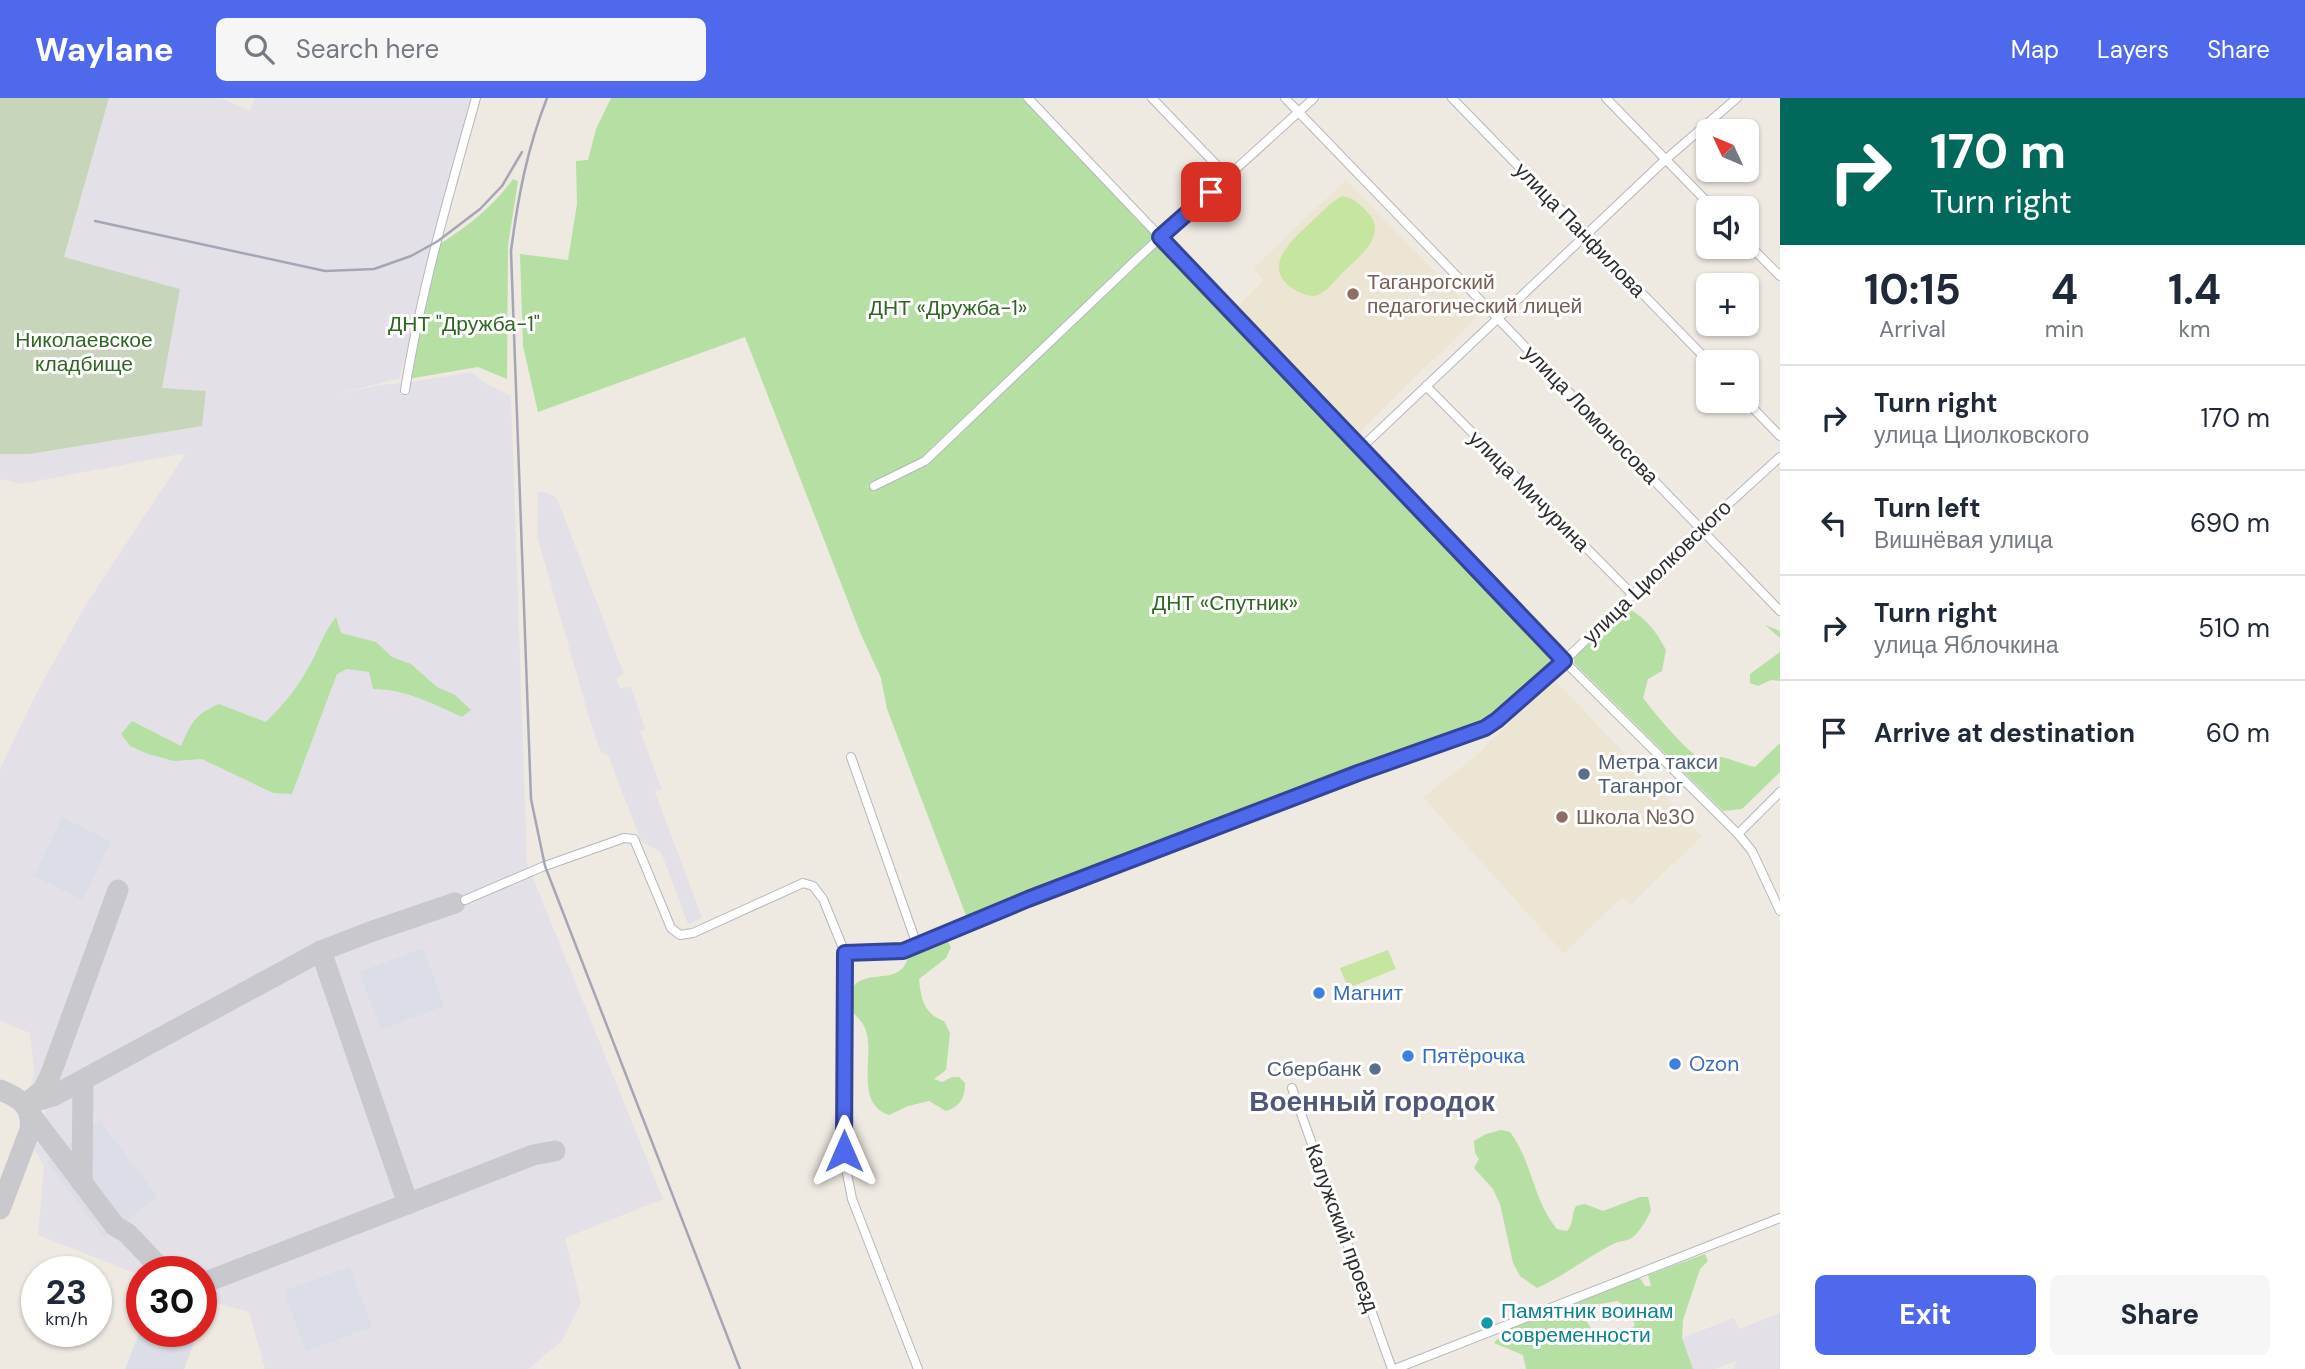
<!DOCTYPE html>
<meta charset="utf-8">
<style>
:root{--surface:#fff;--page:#f6f6f7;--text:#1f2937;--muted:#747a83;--line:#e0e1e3;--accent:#4f69ec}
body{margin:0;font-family:"DM Sans",sans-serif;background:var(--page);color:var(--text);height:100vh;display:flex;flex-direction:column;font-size:26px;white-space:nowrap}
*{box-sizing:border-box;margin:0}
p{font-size:23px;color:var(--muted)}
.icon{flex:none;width:38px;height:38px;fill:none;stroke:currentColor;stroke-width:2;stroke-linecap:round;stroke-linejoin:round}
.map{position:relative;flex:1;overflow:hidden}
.side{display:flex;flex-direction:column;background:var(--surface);width:525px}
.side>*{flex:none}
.hud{background:#00695c;color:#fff;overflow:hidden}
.needle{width:46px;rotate:314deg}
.tools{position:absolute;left:1696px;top:21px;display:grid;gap:14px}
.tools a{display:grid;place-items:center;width:63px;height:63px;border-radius:10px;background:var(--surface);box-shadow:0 2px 5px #0004;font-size:35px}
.speed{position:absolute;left:21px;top:1158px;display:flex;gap:14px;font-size:35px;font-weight:700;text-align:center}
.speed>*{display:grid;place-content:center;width:91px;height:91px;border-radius:50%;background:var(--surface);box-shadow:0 2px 5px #0004;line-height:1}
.speed small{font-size:18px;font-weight:400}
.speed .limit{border:10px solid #d22;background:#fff;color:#111}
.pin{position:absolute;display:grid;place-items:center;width:60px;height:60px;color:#fff;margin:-30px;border-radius:14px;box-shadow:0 4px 10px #0006}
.me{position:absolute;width:77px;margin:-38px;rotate:0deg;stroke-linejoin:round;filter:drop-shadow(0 0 5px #0008)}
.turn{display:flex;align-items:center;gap:24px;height:147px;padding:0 35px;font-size:32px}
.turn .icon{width:91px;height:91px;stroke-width:2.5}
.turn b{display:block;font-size:49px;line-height:60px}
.eta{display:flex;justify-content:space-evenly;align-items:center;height:119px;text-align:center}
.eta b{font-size:42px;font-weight:700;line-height:49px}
.primary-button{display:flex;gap:14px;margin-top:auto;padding:14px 35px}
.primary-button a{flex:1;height:80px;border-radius:10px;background:var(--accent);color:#fff;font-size:28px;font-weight:700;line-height:80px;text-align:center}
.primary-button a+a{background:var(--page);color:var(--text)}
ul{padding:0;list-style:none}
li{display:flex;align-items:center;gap:21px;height:105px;padding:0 35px;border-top:2px solid var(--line)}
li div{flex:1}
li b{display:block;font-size:26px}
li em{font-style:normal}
header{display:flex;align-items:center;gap:42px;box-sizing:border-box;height:98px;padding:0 35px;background:var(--accent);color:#fff}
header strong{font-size:33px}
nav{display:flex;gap:38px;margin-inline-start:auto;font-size:24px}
.search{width:490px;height:63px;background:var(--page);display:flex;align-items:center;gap:18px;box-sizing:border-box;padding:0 24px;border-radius:10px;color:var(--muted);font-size:26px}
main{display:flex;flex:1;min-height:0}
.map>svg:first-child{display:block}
</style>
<header>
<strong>Waylane</strong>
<div class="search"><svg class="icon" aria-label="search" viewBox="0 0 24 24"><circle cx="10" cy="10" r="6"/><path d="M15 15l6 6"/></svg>Search here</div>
<nav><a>Map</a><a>Layers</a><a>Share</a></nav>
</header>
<main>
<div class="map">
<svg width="1780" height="1271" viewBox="0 0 1780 1271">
<rect width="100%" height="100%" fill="#eee9e1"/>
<g fill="#e3e1e7">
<polygon points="109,0 221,0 250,13 255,0 471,0 400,280 334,297 380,287 404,285 472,274 485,285 511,298 527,765 663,1101 565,1140 581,1205 562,1243 528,1271 265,1271 249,1214 201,1201 201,1174 142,1174 142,1178 38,1137 44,1068 32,1047 49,1004 30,994 34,972 30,935 0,923 0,671 38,592 87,505 186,355 21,386 0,381 0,356 30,356 202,328 162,291 61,160 67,150"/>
<polygon points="538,394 545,394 557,400 624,576 616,581 620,590 631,589 645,631 640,634 662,691 655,694 702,820 688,826 661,754 641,743 609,659 605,655 602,656 592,629 537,438"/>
<polygon points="1780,1215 1780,1271 1734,1271 1736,1263 1714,1271 1693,1271 1682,1240 1734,1220 1739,1231"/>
</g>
<g fill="#ede5d3">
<polygon points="1346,82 1478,218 1359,334 1237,209 1264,182 1253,171"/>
<polygon points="1555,582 1702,738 1630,807 1622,799 1564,856 1423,699 1471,662"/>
</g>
<g fill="#dcdee7">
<polygon points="62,719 111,743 83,802 34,778"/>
<polygon points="423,850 444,908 381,932 359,874"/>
<polygon points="100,1023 158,1099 104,1139 47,1064"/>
<polygon points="350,1168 372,1229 306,1253 284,1193"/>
<polygon points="142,1229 142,1234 198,1234 184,1271 125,1271"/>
</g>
<g fill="#b6dfa3" fill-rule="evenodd">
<polygon points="611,0 1022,0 1559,558 1487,625 967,820 887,611 881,580 860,534 745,239 538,314 523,248 520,156 568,162 577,106 576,63 588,62 596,31"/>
<path d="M513,81l5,2 -10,64 -1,134 -29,-12 -70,12 32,-135c28,-18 53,-37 73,-65z"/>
<path d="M1627,510c19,9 30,25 39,42l-4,21 -14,8 -5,19c17,22 35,43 56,61 20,-8 36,4 56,8l25,-24v29l-38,37 -19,2 -149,-148 1,-12 32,-31z"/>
<path d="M336,519l5,16 35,9 16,15 19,7 26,23 18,8 16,15 -9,7c-29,-13 -56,-28 -89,-28l-4,-17 -22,-3 -10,5 -45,120 -19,-1 -71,-34 -28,2 -26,-7 -18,-8 -9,-12 11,-13 49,25c11,-24 13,-31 38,-42l47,18c16,-16 30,-32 41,-52 11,-18 16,-37 29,-53z"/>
<polygon points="1765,527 1780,533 1780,583 1771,582 1758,588 1750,585 1750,576 1780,554 1780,540"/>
<path d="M946,841l5,8 -5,11 -27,21c2,20 5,35 25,42l6,12 -4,37 -12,9 8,3 10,-5h7l6,6c0,14 -4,23 -19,28l-17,-10 -21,5 -19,9c-36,-12 -13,-62 -24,-87 -4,-10 -15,-16 -20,-26 13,-44 54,-8 64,-47z"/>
<path d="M1501,1032l9,2c22,29 23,68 47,97l10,2c7,-8 4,-16 9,-25l9,-2 18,7 37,-14h8l3,13c-4,9 -10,20 -18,27 -6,5 -13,3 -20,7 -26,13 -49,32 -76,44l-17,-12 -7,-13 -13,-59 -7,-15 -19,-21 5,-9 -4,-6 -1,-12 12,-7z"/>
<path d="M1705,1156l3,7 -8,8 -17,51 -1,18 11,31h-167l-3,-14 -29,-12c31,-34 99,-53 143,-70l8,13h6l-3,-11zM1617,1203l11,7 7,17 -11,12 -24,5 -15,-23 8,-14z"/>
</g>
<polygon fill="#c7d6ba" points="0,0 109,0 64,159 180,191 162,290 206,293 202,328 30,356 0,356"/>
<g fill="#c6e5a0">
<path d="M1342,98c12,2 18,8 26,17 21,22 -10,45 -26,60 -6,7 -15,18 -24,22 -8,3 -17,-2 -25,-6 -32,-22 -2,-48 16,-65 11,-10 20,-20 33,-28z"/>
<polygon points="1388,852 1396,871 1348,890 1340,870"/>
</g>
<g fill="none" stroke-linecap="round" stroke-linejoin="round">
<g stroke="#c9c8cc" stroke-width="21">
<polyline points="321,853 408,1106"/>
<path d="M0,992c20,8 33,16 30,40l-30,79"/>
<polyline points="28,1004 43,992 50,978 118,792"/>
<polyline points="26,1006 53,998 321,853 370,834 455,805"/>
<polyline points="31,1017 115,1128 127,1135 164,1174"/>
<polyline points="82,1085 83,982"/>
<polyline points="201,1186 533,1057 555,1053"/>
</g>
<g stroke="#b5b7bf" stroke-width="10">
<g id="minor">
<polyline points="1028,0 1564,563 1738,736 1752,753 1780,813"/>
<polyline points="1152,0 1228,79"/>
<polyline points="1285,0 1780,513"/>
<polyline points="1452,0 1709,264"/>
<polyline points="1606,0 1713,110"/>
<polyline points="1746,144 1780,178"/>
<polyline points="1426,288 1633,497"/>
<path d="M405,292c16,-99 44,-196 71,-292"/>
<polyline points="1746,303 1780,338"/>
<polyline points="1362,349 1665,62 1737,0"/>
<polyline points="874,388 925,363 1139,159 1314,0"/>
<polyline points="851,659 917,847"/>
<polyline points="1738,736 1780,694"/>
<polyline points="465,802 542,769 624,740 634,741 671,830 680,837 693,835 803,785 813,788 823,801 845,855 844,1060 852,1101 918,1271"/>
<polyline points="845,855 903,853 1028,801 1358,675 1485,630 1564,563 1701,431 1780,359"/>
<polyline points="1292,990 1392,1271"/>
<polyline points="1395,1271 1780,1120"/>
</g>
</g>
<use href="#minor" stroke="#fff" stroke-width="8"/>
<g stroke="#a4a6b6" stroke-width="2.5">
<path d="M547,0c-20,51 -29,99 -36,153l20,548 14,67 195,503"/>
<polyline points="95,123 325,173 374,171 411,158 438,143 480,111 502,88 522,54"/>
</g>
</g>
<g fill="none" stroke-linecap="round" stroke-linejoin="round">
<g stroke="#349" stroke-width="18">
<polyline id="route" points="844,1053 845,855 903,853 1028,801 1358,675 1485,630 1497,622 1564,563 1160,139 1211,94"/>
</g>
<use href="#route" stroke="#4f69ec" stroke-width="12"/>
</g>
<g fill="#8d6e63" stroke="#fff" stroke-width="2.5">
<circle cx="1353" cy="196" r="7"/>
<circle cx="1562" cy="719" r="7"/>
</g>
<g fill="#5c6f8a" stroke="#fff" stroke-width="2.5">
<circle cx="1584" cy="676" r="7"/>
<circle cx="1375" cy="971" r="7"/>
</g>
<g fill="#3f7fe0" stroke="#fff" stroke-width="2.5">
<circle cx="1319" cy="895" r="7"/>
<circle cx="1408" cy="958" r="7"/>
<circle cx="1675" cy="966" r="7"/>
</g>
<circle fill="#0f9aa8" stroke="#fff" stroke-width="2.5" cx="1487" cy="1225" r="7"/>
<g text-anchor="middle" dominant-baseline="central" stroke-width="6" stroke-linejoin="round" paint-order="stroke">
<g font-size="21" fill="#2d2d2d" stroke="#fff">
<text transform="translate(1580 132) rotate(46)">улица Панфилова</text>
<text transform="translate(1591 317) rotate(46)">улица Ломоносова</text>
<text transform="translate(1529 393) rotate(45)">улица Мичурина</text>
<text transform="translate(1657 474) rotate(-44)">улица Циолковского</text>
<text transform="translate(1342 1130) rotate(70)">Калужский проезд</text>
</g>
<g font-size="21" fill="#785e54" stroke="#fff" text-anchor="start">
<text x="1367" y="184">Таганрогский<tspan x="1367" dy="24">педагогический лицей</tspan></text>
<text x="1576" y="719">Школа №30</text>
</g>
<g font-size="21" fill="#2e6721" stroke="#fff">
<text x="948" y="210">ДНТ «Дружба-1»</text>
<text x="464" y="226">ДНТ "Дружба-1"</text>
<text x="84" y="242">Николаевское<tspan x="84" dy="24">кладбище</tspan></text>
<text x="1225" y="505">ДНТ «Спутник»</text>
</g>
<g font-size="21" fill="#4e5e75" stroke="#fff" text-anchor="start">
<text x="1598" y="664">Метра такси<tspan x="1598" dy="24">Таганрог</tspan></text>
<text x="1361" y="971" text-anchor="end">Сбербанк</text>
</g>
<g font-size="21" fill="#366cbe" stroke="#fff" text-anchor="start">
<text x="1333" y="895">Магнит</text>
<text x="1422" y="958">Пятёрочка</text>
<text x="1689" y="966">Ozon</text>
</g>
<g font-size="21" fill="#0d838f" stroke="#fff" text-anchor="start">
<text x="1501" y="1213">Памятник воинам<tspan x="1501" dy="24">современности</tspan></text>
</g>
<g font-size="28" font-weight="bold" fill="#51577b" stroke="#fff">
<text x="1372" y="1003">Военный городок</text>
</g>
</g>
</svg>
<div class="tools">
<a><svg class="needle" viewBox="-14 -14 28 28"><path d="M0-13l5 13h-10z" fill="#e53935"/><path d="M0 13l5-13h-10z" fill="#747a83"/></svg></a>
<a><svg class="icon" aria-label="sound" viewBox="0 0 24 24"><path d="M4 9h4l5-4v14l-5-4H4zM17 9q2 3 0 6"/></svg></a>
<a>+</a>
<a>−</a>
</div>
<div class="speed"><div>23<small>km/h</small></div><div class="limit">30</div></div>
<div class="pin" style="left:1211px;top:94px;background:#d93025"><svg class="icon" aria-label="arrive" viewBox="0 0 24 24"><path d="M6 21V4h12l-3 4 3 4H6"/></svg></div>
<svg class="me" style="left:844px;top:1053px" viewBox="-20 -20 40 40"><path d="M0-17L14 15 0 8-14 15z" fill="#4f69ec" stroke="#fff" stroke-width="4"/></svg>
</div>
<section class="side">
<div class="hud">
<div class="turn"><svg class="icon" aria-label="right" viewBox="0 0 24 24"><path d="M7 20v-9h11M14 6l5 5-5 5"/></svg><div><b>170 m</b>Turn right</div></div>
</div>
<div class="eta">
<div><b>10:15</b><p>Arrival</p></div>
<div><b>4</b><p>min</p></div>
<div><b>1.4</b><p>km</p></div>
</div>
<ul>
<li><svg class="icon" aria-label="right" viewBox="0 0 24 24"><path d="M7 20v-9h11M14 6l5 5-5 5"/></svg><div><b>Turn right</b><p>улица Циолковского</p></div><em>170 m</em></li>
<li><svg class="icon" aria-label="left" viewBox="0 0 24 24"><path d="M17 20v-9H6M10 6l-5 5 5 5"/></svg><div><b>Turn left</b><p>Вишнёвая улица</p></div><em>690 m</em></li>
<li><svg class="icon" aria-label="right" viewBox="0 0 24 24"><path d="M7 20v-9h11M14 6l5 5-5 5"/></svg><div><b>Turn right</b><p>улица Яблочкина</p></div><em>510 m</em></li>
<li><svg class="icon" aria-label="arrive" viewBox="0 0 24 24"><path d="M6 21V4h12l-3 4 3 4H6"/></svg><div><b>Arrive at destination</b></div><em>60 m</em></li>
</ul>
<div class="primary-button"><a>Exit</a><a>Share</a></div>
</section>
</main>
